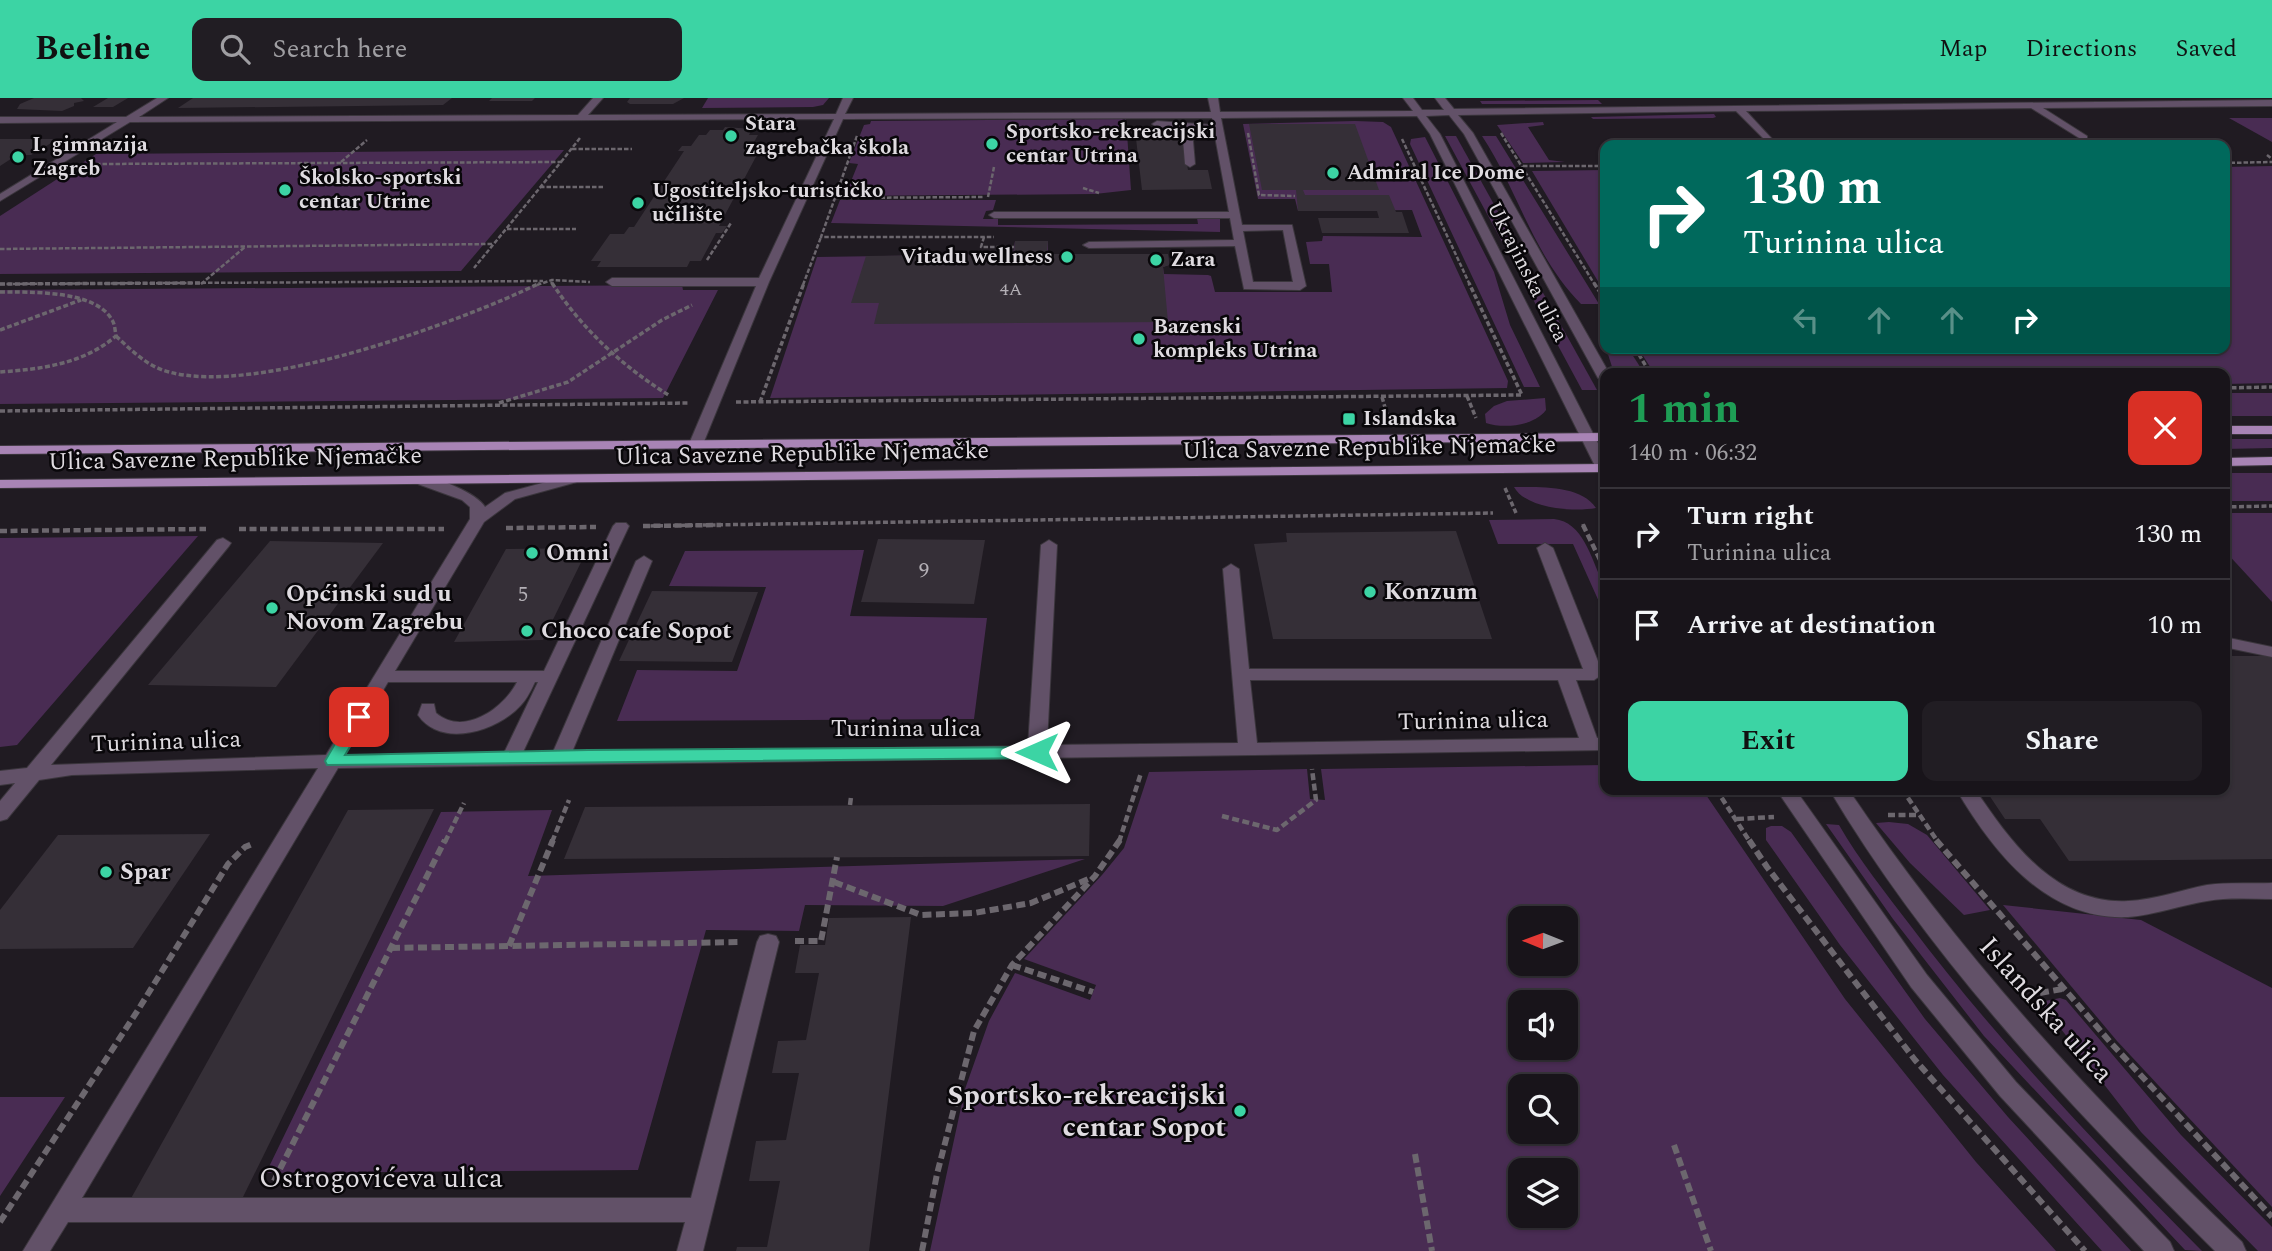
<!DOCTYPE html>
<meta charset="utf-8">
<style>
:root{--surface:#18141a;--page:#211d23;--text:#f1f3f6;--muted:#9f9ea2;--line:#363339;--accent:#3cd4a4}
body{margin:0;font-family:Spectral,serif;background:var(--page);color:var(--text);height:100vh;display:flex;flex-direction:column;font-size:26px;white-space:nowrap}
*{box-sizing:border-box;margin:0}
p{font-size:23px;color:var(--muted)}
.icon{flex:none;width:38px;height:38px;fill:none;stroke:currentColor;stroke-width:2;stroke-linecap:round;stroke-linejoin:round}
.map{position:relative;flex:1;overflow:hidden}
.drawer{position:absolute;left:1600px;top:270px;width:630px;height:427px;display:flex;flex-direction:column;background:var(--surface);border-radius:14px;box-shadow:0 2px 5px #0004,0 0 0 2px var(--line)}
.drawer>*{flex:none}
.guide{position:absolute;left:1600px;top:42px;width:630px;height:214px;border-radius:14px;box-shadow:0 2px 5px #0004,0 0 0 2px var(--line);background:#00695c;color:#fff;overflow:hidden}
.needle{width:46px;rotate:271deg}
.buttons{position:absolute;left:1508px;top:808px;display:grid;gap:14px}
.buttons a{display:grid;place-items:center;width:70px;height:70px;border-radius:14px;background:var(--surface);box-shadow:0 2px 5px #0004,0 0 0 2px var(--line);font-size:35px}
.pin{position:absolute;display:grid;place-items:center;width:60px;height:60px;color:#fff;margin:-30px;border-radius:14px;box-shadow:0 4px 10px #0006}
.me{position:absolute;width:77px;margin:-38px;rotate:270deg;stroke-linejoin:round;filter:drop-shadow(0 0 5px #0008)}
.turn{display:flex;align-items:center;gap:24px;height:147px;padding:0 28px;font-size:32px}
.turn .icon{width:91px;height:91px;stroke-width:2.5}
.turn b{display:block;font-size:49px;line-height:60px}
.lanes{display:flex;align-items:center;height:66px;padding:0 28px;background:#0003;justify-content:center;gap:35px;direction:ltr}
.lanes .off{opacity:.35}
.round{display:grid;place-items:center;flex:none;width:74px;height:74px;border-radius:14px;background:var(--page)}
.summary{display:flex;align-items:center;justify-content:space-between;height:119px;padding:0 28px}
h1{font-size:42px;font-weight:700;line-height:52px;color:#1e9e55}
.primary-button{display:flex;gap:14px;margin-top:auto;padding:14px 28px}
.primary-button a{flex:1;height:80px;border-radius:14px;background:var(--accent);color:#111;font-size:28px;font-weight:700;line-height:80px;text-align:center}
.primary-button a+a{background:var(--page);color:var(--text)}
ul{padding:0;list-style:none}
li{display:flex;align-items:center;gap:21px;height:91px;padding:0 28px;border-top:2px solid var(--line)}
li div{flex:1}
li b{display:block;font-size:26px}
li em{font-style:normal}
header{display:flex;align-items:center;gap:42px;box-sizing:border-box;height:98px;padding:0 35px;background:var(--accent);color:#111}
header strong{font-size:33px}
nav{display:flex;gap:38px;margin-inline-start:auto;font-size:24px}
.search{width:490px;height:63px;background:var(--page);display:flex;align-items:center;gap:18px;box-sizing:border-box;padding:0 24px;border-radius:14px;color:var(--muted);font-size:26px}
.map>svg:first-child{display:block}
</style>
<header>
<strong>Beeline</strong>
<div class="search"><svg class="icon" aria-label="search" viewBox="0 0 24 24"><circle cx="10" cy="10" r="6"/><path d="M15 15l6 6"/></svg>Search here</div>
<nav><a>Map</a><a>Directions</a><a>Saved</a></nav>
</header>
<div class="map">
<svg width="2272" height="1153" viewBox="0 0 2272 1153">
<rect width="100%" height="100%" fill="#201b22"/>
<g fill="#492c53" fill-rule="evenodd">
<polygon points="708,0 829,0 823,7 813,9 702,10"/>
<polygon points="1598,2 1602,6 1482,6 1480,3"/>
<polygon points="1714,16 1716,19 1713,20 1593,21 1591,19"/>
<polygon points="2229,20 2272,20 2272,44"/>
<polygon points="1126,21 1131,92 1095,96 845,98 858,66 849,65 864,27 870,26 871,23"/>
<polygon points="1355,23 1383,24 1391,29 1508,283 1507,290 770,300 817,159 1013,156 1015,143 1048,143 1048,156 1168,156 1169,167 1163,169 1164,176 1208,177 1211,178 1215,194 1332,194 1329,166 1310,166 1306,144 1322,143 1323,138 1422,139 1412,112 1298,113 1295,101 1258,101 1243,26"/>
<polygon points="1543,24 1544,27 1528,29 1549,62 1565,64 1523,65 1497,27"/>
<polygon points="1445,38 1456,38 1597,292 1582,292"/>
<path d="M1482,38h14l103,168h-18c-49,-50 -62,-112 -99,-168z"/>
<polygon points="1425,39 1494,174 1510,227 1540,289 1524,289 1410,46 1411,41"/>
<polygon points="564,52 461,173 0,176 0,118 96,56"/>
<polygon points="2272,68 2272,285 2224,286 2224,275 1654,275 1638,250 2224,250 2224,69"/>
<polygon points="1605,72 1605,195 1532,73"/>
<polygon points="840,102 996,102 993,112 986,113 983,121 998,121 998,127 1198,126 1197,120 1220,121 1220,134 831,125"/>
<polygon points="682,187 683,192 718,192 663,300 0,306 0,192"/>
<polygon points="1606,250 1628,250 1644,275 1614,275"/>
<rect x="2224" y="295" width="48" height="23"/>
<path d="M1545,300l1,12c-12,16 -42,19 -60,13l-1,-9 9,-8 13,-5z"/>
<polygon points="2224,341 2272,341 2272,350 2224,351"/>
<rect x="2224" y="375" width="48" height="28"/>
<path d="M1514,389c26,0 67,-2 82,21 -22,4 -70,1 -82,-21z"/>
<polygon points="2224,415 2272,415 2272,504 2224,452"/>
<path d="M1554,421c29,3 37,39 48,62l-4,1 7,13v20l-32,-71h-75l-9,-24z"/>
<polygon points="198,438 17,647 0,649 0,440"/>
<polygon points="864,452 850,518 987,520 974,621 617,623 637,572 737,573 766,489 669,488 685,453"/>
<path d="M1605,667v24h97l143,210 131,163 80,89h-1126l35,-162 24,-68 26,-48 75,27 6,-15 -72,-26 78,-84 22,-27 25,-76 158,-3 3,30 15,1 -4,-31zM1521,821h45v45h-45zM1521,905h45v45h-45zM1521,989h45v45h-45zM1521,1073h45v45h-45z"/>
<polygon points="552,712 528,778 1085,761 943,808 805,807 799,833 706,832 638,1072 266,1075 441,714"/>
<polygon points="1889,724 1908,726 1927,737 1990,812 1964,817 1910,765 1876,725"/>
<path d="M1826,726l13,1c20,35 46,67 71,100 88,117 189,222 292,326l-17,-1 -201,-214 -91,-117z"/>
<polygon points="1771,728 1782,728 1791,734 1925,921 2008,1019 2131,1153 2102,1153 1943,977 1840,847 1766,742 1766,730"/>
<polygon points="2003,807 2141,822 2272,890 2272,1109 2117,943"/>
<polygon points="2060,900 2066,902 2181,1037 2272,1129 2272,1153 2258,1153 2141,1034 2040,904"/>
<polygon points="0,999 65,999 0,1098"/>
</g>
<g fill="#352f37">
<polygon points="34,0 81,0 84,3 74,5 74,8 62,13 17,11 20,6"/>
<polygon points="108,0 128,0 113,9 93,9"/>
<polygon points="193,0 452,0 443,7 178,10"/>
<polygon points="492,0 535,0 532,3 489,3"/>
<polygon points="630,0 684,0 673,6 630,6 627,4"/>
<polygon points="1249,26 1355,26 1379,92 1303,92 1305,97 1389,97 1396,114 1402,114 1409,135 1322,135 1318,120 1379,120 1377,113 1298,113 1296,92 1262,92"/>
<polygon points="725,29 752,31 749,37 758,37 749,53 759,53 719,128 727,128 722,135 716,135 701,163 690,163 687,169 597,169 601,163 591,163 610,136 624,136 629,129 634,129 684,53 678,53 682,48 691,48 699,37 706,37 710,32 723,32"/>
<polygon points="1180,31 1188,72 1208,72 1212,91 1142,92 1135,32"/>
<polygon points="0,41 58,41 31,57 17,57 0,68"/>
<polygon points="1015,143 1048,143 1047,156 1168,156 1169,167 1163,169 1168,224 874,226 879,205 851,205 866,158 1014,156"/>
<polygon points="1456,433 1492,541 1273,541 1254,446 1287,444 1286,435"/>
<polygon points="878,441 985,442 974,506 861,504"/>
<polygon points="270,443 383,445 276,589 148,587"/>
<polygon points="588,450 543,542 454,544 506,451"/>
<polygon points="652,493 758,494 732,564 619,563"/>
<polygon points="2224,558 2272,558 2272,761 2069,763 2040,721 2005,721 1985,691 2224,691"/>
<polygon points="1090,706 1089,758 564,761 585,709"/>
<polygon points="434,711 242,1101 129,1104 348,712"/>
<polygon points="210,736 133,850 0,851 0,812 58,737"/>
<polygon points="911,819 869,1153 736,1153 737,1149 767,1149 780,1083 749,1083 756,1043 786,1042 799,975 772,975 778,943 806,942 819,875 795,875 800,847 825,847 829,820"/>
</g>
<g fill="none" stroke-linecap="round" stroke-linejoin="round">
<g stroke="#3b363d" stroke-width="2">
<g id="minor">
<path d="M157,0h11l-29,19 439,-2 15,-17h10l-15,17 248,-1 7,-16h10l-8,16 366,-2 -3,-14h10l2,14 193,-1 -10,-13h10l9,12h22l-9,-12h10l9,11 818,-9v6l-229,2 44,28v4l-3,1 -53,-33 -285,3 27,29 -5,3 -32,-32 -278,4 15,18 136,240h-4v9l-7,-4 -134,-244 -15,-19 -23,1 14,18 165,323v19l-7,-4 -168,-338 -13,-18 -196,2 21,107h50l14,61 -6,4 -56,-1 -9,-43 -146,2 -6,-3 6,-3 145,-2 -4,-22h-236l-5,-3 5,-3h235l-15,-81 -22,-2 3,35 -5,3 -5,-3 -3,-36 -25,-1 -5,-3 5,-3 56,4 -1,-7 -369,1 -74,163 -66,162 -7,4 -7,-4 67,-158h-144l-6,-4 6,-4h147l75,-159 -704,3 -130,79v-7l117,-72 -117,1v-6h126zM1283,132l10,52h-40l-10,-51z"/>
<path d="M572,377l5,1 2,3 -2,3 -62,17 -31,23 -89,149h149l69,-145 3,-3h10l3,3 -106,226h30l83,-191 8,-5 8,5 -80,191 456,-6 13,-201 8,-5 8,5 -10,200 191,-2 -15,-174 8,-5 8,5 10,100h334l-46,-121 8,-5 8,5 50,126 -9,6h-18l21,58h8v12l-1267,18 -256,430h609l66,-256 3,-6 8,-2 8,2 3,6 -76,309h-26l8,-29h-617l-18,29h-27l295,-483 -246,7 -33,5 -32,39 -7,2v-20l15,-18 -15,2v-14l27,-3 190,-228 6,-2 8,5 -2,3 -178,219 275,-10 144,-236v-12l-8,-7 -47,-17 -2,-3 2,-3c15,-4 62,16 70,30l20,-14zM1250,582h308l21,58 -322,5zM388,584h129c-13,26 -53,55 -81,31l-2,-9h-12l-4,11c23,34 80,16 103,-10 6,-6 10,-15 14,-23h3l-34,71 -159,2z"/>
<polygon points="2224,539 2272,549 2272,559 2224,549"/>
<polygon points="1776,691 1795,691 1927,877 2016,984 2170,1144 2174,1153 2144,1153 2000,998 1911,889"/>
<path d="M1829,691h19c113,168 248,314 394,453l4,9h-31c-142,-141 -283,-289 -386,-462z"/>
<path d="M1956,691h19c36,54 81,116 153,112 27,-1 53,-11 79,-16 22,-3 44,-1 65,-2v16c-21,0 -43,-2 -65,2 -26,4 -52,14 -79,16 -81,4 -135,-65 -172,-128z"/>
</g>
</g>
<g stroke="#3b363d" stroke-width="2">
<g id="major">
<rect x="2224" y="328" width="48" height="8"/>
<polygon points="1605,335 1605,343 0,356 0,348"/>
<polygon points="2272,359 2272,367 2224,368 2224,360"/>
<polygon points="1605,366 1605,374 0,390 0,382"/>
</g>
</g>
<g stroke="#6c676e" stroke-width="2.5" stroke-dasharray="4.5 2" stroke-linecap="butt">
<polyline points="1248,35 1259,97 1295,98"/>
<polyline points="1501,35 1595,187"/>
<polyline points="857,38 821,139 994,139"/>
<polyline points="1402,41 1470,187"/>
<polyline points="572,51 632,51"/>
<polyline points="2267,57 2272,61"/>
<polyline points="341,64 367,42"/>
<polyline points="561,64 580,40"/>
<polyline points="2224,65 2272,64"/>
<polyline points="96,66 561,64 474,170"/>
<polyline points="1523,68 1605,68"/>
<polyline points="540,89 604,89"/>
<polyline points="1083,90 1099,95"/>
<polyline points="988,99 994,69"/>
<polyline points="835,100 984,99"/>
<polyline points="507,131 576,131"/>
<polyline points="984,139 981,149 1015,149"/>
<polyline points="0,151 492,146"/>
<polyline points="707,162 731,125"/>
<polyline points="551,184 553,187"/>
<polyline points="0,186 543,183"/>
<polyline points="201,186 245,149"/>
<polyline points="537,187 552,182 590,184"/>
<polyline points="803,187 821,139"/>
</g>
<g stroke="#6c676e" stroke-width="3.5" stroke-dasharray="5 2.5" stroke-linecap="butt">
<path d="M552,185c31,47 70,83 118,113"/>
<polyline points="1594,185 1605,202"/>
<polyline points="0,186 201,185"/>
<path d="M0,194c30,0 96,-2 112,28 3,4 3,11 4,16 -33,28 -74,33 -116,36"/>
<polyline points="0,232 81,202"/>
<path d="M116,238c15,14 32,31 53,36 88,24 289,-49 371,-89"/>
<polyline points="1635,250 1650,275"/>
<polyline points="2224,290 2272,289"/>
<polyline points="1467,298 1476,320"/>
<polyline points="1382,299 1388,320"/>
<polyline points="736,304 1522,297 1469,185"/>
<polyline points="760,304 804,185"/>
<polyline points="499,305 568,284 662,222 692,207"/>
<polyline points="0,313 689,305"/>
<polyline points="1505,390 1516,415"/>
<polyline points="2224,409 2272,408"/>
<polyline points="1583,426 1584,429"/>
<polyline points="643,428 1493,415"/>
</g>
<g stroke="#6c676e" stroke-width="4.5" stroke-dasharray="7 3.5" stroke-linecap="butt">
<polyline points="1583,427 1605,472"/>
<polyline points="643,428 721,427"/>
<polyline points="506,430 596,429"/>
<polyline points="239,431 444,431"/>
<polyline points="0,433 206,431"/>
<polyline points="1716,691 1750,744"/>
<polyline points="1902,691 1938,744"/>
<polyline points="850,707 851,699"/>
<polyline points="1888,717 1917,717"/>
<polyline points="1222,718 1277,732 1316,702 1312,671"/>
<polyline points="1737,721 1774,719"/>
<polyline points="445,744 464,705"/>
<polyline points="552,744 569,702"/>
<polyline points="1119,744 1141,675"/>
</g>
<g stroke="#6c676e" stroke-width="6" stroke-dasharray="9 4.5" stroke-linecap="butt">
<polyline points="1749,742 1767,769 1915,962 2085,1153"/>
<polyline points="1936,742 2111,945 2272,1119"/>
<polyline points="834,784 921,817 974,815 1031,805 1091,780"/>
<polyline points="795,843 821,843 837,759"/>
<polyline points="509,848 553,742"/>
<polyline points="391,850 741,844"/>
<polyline points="1012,867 1093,894"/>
<polyline points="2040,895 2062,891"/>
<polyline points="1674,1047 1711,1153"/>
<polyline points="1415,1056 1432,1153"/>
<polyline points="274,1083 445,742"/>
<polyline points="0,1124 138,912 228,766 245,749 252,746"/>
<polyline points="922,1153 937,1076 974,933 1012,867 1095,778 1120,742"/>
</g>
<use href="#minor" fill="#625168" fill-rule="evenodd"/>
<use href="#major" fill="#a884b5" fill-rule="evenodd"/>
</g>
<polygon fill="#3cd4a4" stroke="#278a6b" stroke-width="2" points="359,614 368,619 345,657 588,652 1037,649 1045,654 1037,660 327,667 325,663 353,615"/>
<g fill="#3cd4a4" stroke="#09070a" stroke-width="2.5">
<circle cx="731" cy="38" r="7"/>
<circle cx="992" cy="46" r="7"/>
<circle cx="18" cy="59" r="7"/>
<circle cx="1333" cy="75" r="7"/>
<circle cx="285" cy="92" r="7"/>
<circle cx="638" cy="105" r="7"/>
<circle cx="1067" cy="159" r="7"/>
<circle cx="1156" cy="162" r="7"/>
<circle cx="1139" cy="241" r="7"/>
<rect x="1342" y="314" width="14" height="14" rx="3.5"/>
<circle cx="532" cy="455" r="7"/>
<circle cx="1370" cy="494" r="7"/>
<circle cx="272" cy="510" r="7"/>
<circle cx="527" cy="533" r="7"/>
<circle cx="106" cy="774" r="7"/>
<circle cx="1240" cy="1013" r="7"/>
</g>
<g text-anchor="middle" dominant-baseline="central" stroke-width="5" stroke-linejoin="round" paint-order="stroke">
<g font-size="18" fill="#b4b0b6">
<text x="1011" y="191">4A</text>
</g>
<g font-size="21" font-weight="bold" fill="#dfdbe0" stroke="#09070a" text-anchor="start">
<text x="745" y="26">Stara<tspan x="745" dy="24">zagrebačka škola</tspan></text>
<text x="1006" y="34">Sportsko-rekreacijski<tspan x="1006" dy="24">centar Utrina</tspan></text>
<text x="32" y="47">I. gimnazija<tspan x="32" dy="24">Zagreb</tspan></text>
<text x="1347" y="75">Admiral Ice Dome</text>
<text x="299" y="80">Školsko-sportski<tspan x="299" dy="24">centar Utrine</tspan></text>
<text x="652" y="93">Ugostiteljsko-turističko<tspan x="652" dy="24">učilište</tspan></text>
<text x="1053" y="159" text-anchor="end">Vitadu wellness</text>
<text x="1170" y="162">Zara</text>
<text x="1153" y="229">Bazenski<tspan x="1153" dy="24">kompleks Utrina</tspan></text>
<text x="1363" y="321">Islandska</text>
</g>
<g font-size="21" fill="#dfdbe0" stroke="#09070a">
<text transform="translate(1527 174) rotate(63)">Ukrajinska ulica</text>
</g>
<g font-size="21" fill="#b4b0b6">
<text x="924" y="473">9</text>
<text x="523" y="497">5</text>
</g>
<g font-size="24" fill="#dfdbe0" stroke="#09070a">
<text transform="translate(1369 350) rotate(-1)">Ulica Savezne Republike Njemačke</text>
<text transform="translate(802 356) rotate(-1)">Ulica Savezne Republike Njemačke</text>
<text transform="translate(235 361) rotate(-1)">Ulica Savezne Republike Njemačke</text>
<text transform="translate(1473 623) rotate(-1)">Turinina ulica</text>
<text x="906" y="631">Turinina ulica</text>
<text transform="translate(166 644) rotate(-2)">Turinina ulica</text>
</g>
<g font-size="24" font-weight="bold" fill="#dfdbe0" stroke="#09070a" text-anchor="start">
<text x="546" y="455">Omni</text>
<text x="1384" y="494">Konzum</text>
<text x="286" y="496">Općinski sud u<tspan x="286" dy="28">Novom Zagrebu</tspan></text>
<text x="541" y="533">Choco cafe Sopot</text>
<text x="120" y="774">Spar</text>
</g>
<g font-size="28" fill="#dfdbe0" stroke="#09070a">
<text transform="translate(2046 912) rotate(48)">Islandska ulica</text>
<text x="381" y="1080">Ostrogovićeva ulica</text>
</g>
<g font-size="28" font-weight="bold" fill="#dfdbe0" stroke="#09070a" text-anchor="end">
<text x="1226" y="997">Sportsko-rekreacijski<tspan x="1226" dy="32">centar Sopot</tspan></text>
</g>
</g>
</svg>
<div class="buttons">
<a><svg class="needle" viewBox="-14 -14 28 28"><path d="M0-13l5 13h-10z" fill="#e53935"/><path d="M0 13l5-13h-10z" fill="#9f9ea2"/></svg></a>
<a><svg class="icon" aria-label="sound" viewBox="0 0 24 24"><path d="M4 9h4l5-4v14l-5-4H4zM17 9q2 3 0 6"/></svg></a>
<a><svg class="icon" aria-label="search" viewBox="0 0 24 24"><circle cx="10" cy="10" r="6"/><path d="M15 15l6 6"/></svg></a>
<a><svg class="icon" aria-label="layers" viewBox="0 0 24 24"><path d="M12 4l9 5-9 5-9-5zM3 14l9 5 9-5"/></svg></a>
</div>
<div class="pin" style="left:359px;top:619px;background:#d93025"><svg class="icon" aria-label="arrive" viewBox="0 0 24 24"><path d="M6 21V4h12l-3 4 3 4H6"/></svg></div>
<svg class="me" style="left:1037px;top:654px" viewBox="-20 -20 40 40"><path d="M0-17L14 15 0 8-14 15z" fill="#3cd4a4" stroke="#fff" stroke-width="4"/></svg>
<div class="guide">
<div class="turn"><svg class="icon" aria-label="right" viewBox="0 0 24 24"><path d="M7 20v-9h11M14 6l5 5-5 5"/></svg><div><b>130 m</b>Turinina ulica</div></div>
<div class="lanes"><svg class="icon off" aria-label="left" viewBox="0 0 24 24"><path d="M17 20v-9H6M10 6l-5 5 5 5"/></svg><svg class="icon off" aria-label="ahead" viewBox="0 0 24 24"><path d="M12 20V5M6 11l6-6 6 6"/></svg><svg class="icon off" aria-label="ahead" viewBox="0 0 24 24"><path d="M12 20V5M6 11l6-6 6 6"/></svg><svg class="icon" aria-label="right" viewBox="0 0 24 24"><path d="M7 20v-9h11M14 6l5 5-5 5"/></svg></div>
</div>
<section class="drawer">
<div class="summary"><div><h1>1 min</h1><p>140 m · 06:32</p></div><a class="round" style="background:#d93025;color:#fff"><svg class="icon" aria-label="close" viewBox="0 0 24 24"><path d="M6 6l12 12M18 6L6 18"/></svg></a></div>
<ul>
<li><svg class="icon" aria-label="right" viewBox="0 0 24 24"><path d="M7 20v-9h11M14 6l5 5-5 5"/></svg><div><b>Turn right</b><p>Turinina ulica</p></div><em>130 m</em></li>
<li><svg class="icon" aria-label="arrive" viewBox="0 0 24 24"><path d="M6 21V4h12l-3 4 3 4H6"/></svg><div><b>Arrive at destination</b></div><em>10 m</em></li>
</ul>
<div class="primary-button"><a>Exit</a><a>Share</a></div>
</section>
</div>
